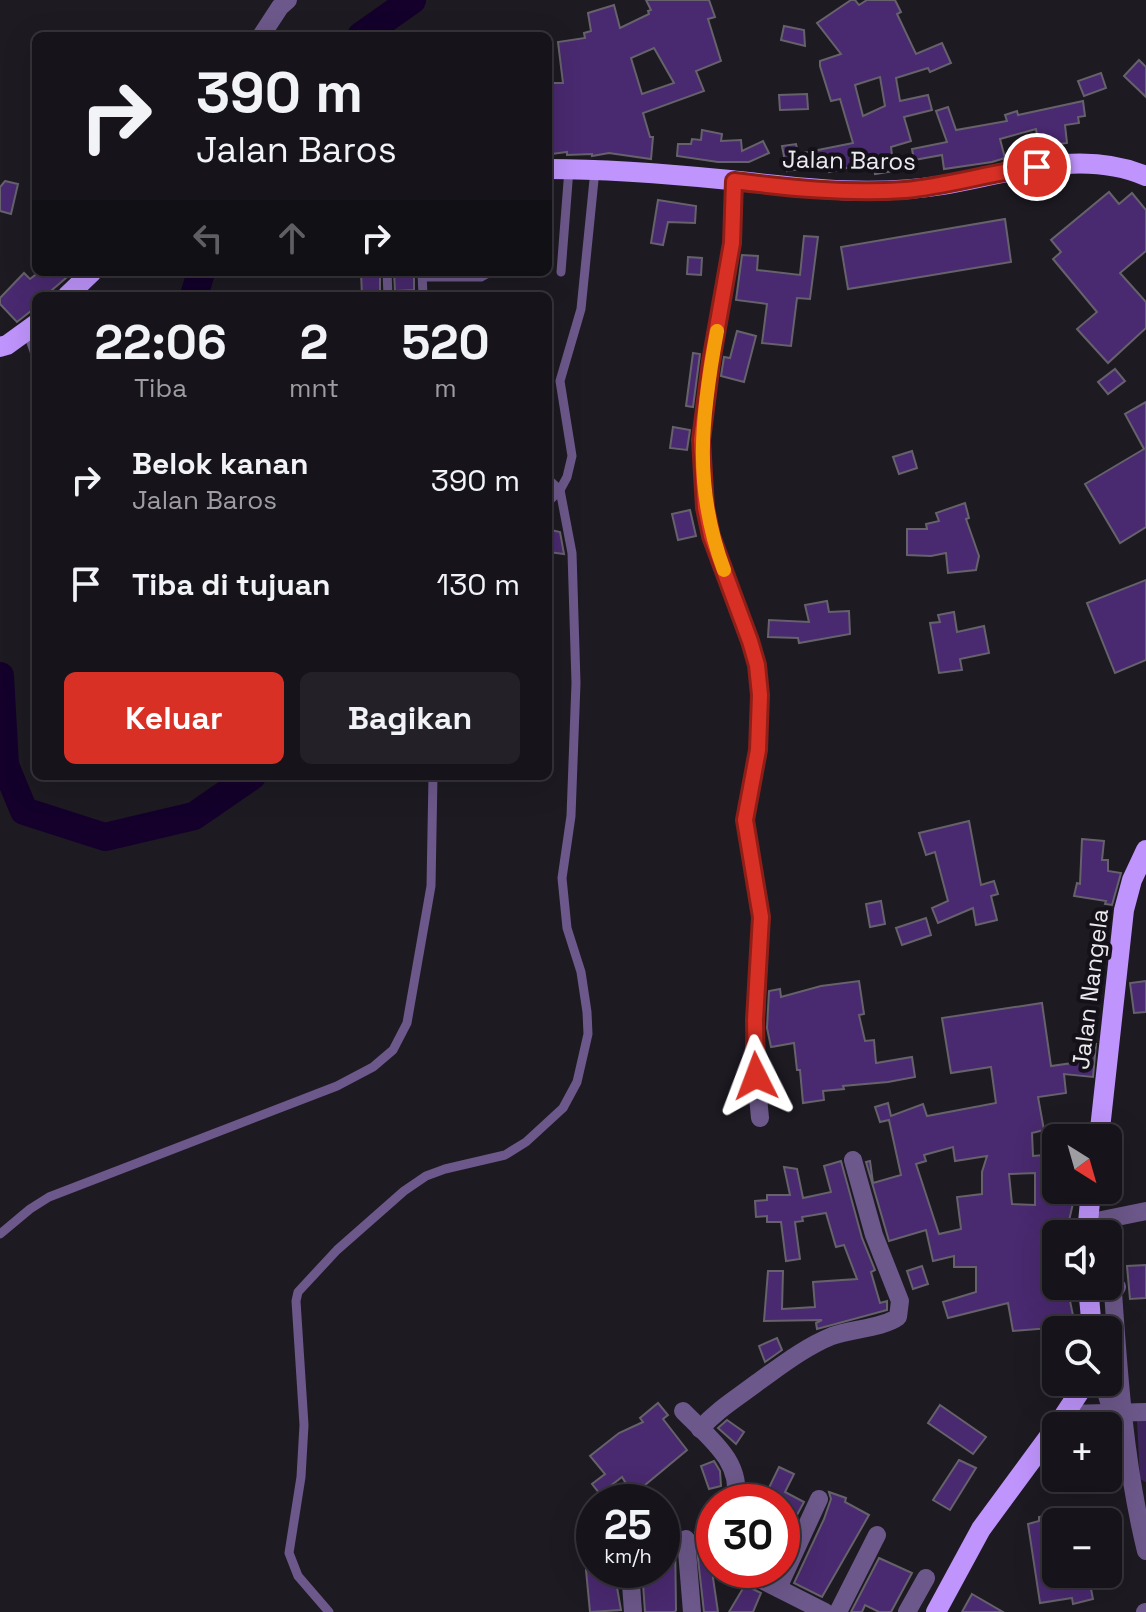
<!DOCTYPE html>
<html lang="id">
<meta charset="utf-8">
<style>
:root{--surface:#16141a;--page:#232127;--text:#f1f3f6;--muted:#9e9ea2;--line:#353339;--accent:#d93025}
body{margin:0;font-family:"Space Grotesk",sans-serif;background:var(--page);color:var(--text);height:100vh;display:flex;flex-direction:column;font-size:30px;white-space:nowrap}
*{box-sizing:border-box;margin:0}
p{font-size:26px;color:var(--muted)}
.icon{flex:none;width:44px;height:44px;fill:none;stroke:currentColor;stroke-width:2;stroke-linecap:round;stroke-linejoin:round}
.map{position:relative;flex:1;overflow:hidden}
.details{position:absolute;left:32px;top:292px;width:520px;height:488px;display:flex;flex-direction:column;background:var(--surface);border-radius:12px;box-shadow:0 8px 32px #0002,0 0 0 2px var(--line)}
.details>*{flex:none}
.hud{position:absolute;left:32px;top:32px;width:520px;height:244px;border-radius:12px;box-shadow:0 8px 32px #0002,0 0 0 2px var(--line);background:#16141a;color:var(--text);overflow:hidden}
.needle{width:52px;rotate:143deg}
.buttons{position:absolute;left:1042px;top:1124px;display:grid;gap:16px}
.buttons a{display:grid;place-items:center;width:80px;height:80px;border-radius:12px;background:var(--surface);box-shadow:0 8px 32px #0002,0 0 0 2px var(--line);font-size:40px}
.speed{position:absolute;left:576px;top:1484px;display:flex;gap:16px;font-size:40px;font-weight:700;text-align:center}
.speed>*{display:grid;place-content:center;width:104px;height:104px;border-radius:50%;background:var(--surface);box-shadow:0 8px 32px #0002,0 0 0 2px var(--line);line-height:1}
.speed small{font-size:20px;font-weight:400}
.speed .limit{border:12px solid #d22;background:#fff;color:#111}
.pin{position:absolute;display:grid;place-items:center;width:68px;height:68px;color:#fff;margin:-34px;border:4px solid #fff;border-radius:50%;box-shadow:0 2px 8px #0007}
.me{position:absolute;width:88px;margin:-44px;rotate:357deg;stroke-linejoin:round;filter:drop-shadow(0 0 6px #0008)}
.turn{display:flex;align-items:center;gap:28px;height:168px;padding:0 32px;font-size:36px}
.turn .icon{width:104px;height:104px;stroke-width:2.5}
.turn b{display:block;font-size:56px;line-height:68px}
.lanes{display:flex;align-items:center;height:76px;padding:0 32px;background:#0003;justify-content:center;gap:40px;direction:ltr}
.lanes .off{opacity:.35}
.eta{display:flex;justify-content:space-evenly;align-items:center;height:136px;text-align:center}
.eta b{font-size:48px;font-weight:600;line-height:56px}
.action{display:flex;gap:16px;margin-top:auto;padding:16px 32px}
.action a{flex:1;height:92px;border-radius:12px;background:var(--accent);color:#fff;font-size:32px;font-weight:600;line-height:92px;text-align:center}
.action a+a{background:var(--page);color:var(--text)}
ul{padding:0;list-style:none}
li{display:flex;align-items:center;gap:24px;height:104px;padding:0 32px}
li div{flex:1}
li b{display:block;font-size:30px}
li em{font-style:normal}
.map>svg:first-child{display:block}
</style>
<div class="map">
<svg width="1146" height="1612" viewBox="0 0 1146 1612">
<rect width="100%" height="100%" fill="#1d1a22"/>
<polygon fill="#3c235a" points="1137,1420 1146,1420 1146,1482 1140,1479"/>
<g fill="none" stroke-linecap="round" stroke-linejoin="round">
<g stroke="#14002b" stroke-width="28">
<polyline points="361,36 412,0"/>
<polyline points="194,296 201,272"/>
<polyline points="0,676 5,765 24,811 105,837 194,816 252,776"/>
</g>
</g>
<g fill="#49296f" stroke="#65626b" stroke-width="2" fill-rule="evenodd">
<path d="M646,0h63l6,17 -7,2 13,42 -25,10 8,20 -61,22 7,24h3l-2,22 -42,-6 -17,3v-2l-25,1v-3l-15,2 -4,-25v-46h15l-5,-41 27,-4 -1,-5 7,-2 -3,-18 26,-8 6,23 29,-14 -1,-3 3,-1zM654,48l20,35 -32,11 -11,-36z"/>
<path d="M851,0h4l4,5 8,-5h28l6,12 -4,2 19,40 26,-11 9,20 -21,9 -2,-4 -32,10 4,23 28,-6 4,15 -28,7 7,24 -20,6 3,24 -19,3 -2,-12 -44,10 -2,-11 -1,3 -39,7 -5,-25 14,-2 2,10 55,-11 -13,-44 -9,2 -11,-35v-5l21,-7 -24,-31zM880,77l5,29 -22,10 -8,-31z"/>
<polygon points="784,26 804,30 805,46 781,40"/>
<polygon points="1139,60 1146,67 1146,97 1124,76"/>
<polygon points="1101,73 1106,88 1084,96 1078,81"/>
<polygon points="807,94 808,109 780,110 779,95"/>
<polygon points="1083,101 1085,116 1078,117 1079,123 1065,125 1067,143 1039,147 1036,129 1000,139 1005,158 992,162 944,169 942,155 914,160 912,149 947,142 936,111 948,107 956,130 1007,121 1005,115 1017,111 1018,115"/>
<polygon points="702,130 722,134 721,141 741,140 742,151 763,141 769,153 749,162 718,162 677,156 678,144 691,144 692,139 701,140"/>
<polygon points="5,181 18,184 11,214 0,211 0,187"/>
<polygon points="1109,192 1119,204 1132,193 1146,210 1146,251 1120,273 1146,302 1146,328 1108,363 1077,329 1097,312 1053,259 1061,252 1051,240"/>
<polygon points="658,200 696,206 695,223 668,222 663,245 651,243"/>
<polygon points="1005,219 1011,262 848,289 841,247"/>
<polygon points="804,236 818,237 810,299 797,298 791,346 762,343 767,304 736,300 742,255 758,256 757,270 800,275"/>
<polygon points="688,257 702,258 701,275 687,274"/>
<polygon points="39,272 73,272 45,296 36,296 36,307 17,322 0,304 0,298 24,273 30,279"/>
<polygon points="361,272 380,272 380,295 362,296"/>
<polygon points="394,272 414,272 414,290 395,291"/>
<polygon points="737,331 756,336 744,382 721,376 724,357 730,358"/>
<polygon points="693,353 700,354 693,407 686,406"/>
<polygon points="1115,369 1125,381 1108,394 1098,382"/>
<polygon points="1146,402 1146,527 1120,543 1085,484 1144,449 1125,414"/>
<polygon points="673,427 690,430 687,450 670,448"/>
<polygon points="912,451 917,468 899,474 893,457"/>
<polygon points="965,503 969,518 966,519 979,556 976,570 948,573 946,553 931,556 907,555 907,529 927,529 926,524 939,521 936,513"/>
<polygon points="690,510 696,536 678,540 672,514"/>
<polygon points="551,530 560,532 564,554 548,552"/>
<polygon points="1146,580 1146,660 1115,673 1087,603"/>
<polygon points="827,601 829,612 849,611 850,634 799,643 798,638 768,637 769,620 809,622 805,605"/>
<polygon points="954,612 957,632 984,626 989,653 960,659 962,670 939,673 930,623 940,622 938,615"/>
<polygon points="969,821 981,885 994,881 998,894 991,896 997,920 976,925 973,908 938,923 932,908 948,901 935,852 926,855 919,833"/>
<polygon points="1082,839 1104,841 1102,860 1108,860 1108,871 1121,873 1112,905 1105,904 1106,901 1074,896 1077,883 1080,884"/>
<polygon points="881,901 885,924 870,927 866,904"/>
<polygon points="926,918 931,935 902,945 896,928"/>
<polygon points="859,981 864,1014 859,1015 865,1041 874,1040 876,1063 912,1057 915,1077 888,1082 843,1086 844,1089 823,1091 824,1100 803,1103 800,1070 797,1070 794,1043 771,1047 767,1028 769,991 780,989 781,997 821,986"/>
<polygon points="1146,981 1146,1012 1134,1013 1130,983"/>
<path d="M1042,1003l9,63 28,-4 2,-19 15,1 -3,33 -29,-3 2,19 -28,4 6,33 -12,3 1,23 23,-2v36h20l-10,44h-10v9h-3l3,43 19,3 1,12h-6l5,24 -25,6v-3l-37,3 -5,-28 -60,15 -5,-16 33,-10v-25h-22v-11l-21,5 -7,-31 -37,11 -23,-79 4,-1 3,22 28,-8 -12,-55 -9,2 -5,-15 13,-4 3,13 32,-12 4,12 69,-13 -5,-36 -40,6 -9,-55zM953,1147l2,14 32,-5 -5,16v22l-25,3 4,32 -22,5 -23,-70 10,-3 -2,-6zM1035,1173v32l-23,-1 -3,-30z"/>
<polygon points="841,1161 862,1238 875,1270 871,1272 880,1303 887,1301 887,1310 817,1329 816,1323 822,1320 764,1321 768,1271 783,1271 782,1309 815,1307 813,1282 857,1279 844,1245 836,1247 826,1213 802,1217 803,1221 795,1222 800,1259 786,1261 781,1222 767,1222 767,1216 756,1217 755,1201 767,1200 767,1195 790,1195 784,1167 797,1169 803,1198 831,1192 824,1166"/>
<polygon points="1146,1265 1146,1298 1130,1299 1127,1266"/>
<polygon points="922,1266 928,1284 913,1289 907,1271"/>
<polygon points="777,1338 782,1350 765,1362 759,1346"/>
<polygon points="658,1403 668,1415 663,1419 687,1450 633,1495 622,1477 600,1494 592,1484 605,1474 590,1456 619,1433 643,1422 640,1418"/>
<polygon points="940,1405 986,1437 973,1454 928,1423"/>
<polygon points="727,1420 744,1432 736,1444 718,1428"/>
<polygon points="959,1460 976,1468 950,1510 933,1500"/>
<polygon points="714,1461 720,1471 721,1486 709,1489 701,1466"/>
<polygon points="779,1467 794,1474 785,1492 804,1502 790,1528 782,1550 782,1502 762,1502"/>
<polygon points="829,1492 846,1498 845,1502 869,1515 822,1597 794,1583 824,1519 831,1499"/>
<polygon points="1072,1509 1075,1522 1056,1522 1056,1574 1088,1574 1093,1599 1073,1604 1072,1598 1040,1603 1028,1524 1039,1521 1039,1517"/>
<polygon points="714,1530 713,1578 718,1612 704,1612 695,1532"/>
<polygon points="675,1534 676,1610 675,1612 645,1612 642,1570 662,1570 662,1536"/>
<polygon points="879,1558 912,1573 891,1612 879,1612 865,1605 862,1612 851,1612"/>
<polygon points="586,1570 614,1570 621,1610 590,1612"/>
<polygon points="745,1585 761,1593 753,1612 729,1612"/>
<polygon points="972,1594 1003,1612 962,1612"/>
</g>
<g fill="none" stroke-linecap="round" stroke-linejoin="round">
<g stroke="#6c588a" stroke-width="9">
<polyline points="387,272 388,296"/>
<polyline points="422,272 423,296"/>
<polyline points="561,272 569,169"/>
<polyline points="422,277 481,277 490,272"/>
<polyline points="27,331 36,357"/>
<polyline points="548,502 560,490 567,477 572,456 560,381 581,309 595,170"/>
<polyline points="0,1234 30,1209 49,1197 337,1086 373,1067 393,1050 407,1023 431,886 433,776"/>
<polyline points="329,1612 298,1576 289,1553 301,1477 304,1425 296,1301 298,1292 337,1250 404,1191 426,1176 445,1169 505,1155 526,1142 563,1108 577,1082 588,1034 587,1012 581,972 567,928 562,878 571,816 576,683 572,553 560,490 548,479"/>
</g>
<g stroke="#6c588a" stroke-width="18">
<polyline points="261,36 280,7 288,0"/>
<polyline points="734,181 732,243 711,362 701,440 705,508 711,536 750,641 757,665 760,695 758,750 745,820 761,917 754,1054 760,1118"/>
<polyline points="1087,1223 1146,1211"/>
<path d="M1117,1287l-4,5c6,87 12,174 33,259"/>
<polyline points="1103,1382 1112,1412"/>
<path d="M683,1411c25,26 61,51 52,91"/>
<polyline points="1066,1414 1146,1412"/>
<path d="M700,1429c18,-20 37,-31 58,-47 24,-17 47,-35 74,-46 19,-7 51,-8 66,-19l2,-16 -26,-66 -21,-75"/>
<polyline points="686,1539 692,1612"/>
<polyline points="630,1570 633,1612"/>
<polyline points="742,1570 825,1612"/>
<polyline points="778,1588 819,1499"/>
<polyline points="838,1612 877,1535"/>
<polyline points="907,1612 926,1578"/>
<polyline points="1145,1612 1146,1612"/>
</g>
<g stroke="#bf94fc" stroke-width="20">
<path d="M548,169c61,0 122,5 182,11 72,8 140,17 213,5 64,-11 139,-37 203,-9"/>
<polyline points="67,296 92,272"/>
<polyline points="0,347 7,345 36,324"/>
<polyline points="1099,1138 1124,910 1132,880 1146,850"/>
<polyline points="1087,1234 1091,1190"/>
<polyline points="1088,1286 1092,1330"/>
<polyline points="1057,1426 1086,1382"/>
<polyline points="936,1612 981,1529 1056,1427"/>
</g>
</g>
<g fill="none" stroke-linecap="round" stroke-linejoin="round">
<g stroke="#8d1f18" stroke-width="20">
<path id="route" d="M756,1076l-1,-56 6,-103 -16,-97 13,-70 2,-55 -3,-30 -7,-24 -39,-105 -6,-28 -4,-68 10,-78 21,-119 2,-62c56,7 113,13 171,9 44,-4 87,-18 132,-23"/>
</g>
<use href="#route" stroke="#d93025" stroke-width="14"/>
<path stroke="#f59e0b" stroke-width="14" d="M717,331c-16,86 -24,156 7,239"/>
</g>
<g text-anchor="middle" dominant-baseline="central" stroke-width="8" stroke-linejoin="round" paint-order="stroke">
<g font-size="24" fill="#eceaef" stroke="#141118">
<text transform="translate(849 160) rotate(1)">Jalan Baros</text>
<text transform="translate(1090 989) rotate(-83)">Jalan Nangela</text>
</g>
</g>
</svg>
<div class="buttons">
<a><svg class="needle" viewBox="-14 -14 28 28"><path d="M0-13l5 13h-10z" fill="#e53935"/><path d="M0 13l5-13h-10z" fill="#9e9ea2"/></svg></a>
<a><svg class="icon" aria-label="sound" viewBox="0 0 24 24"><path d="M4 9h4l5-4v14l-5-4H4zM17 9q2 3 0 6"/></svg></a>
<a><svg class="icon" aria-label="search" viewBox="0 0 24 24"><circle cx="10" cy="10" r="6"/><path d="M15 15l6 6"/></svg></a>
<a>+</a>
<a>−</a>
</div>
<div class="speed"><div>25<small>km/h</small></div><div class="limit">30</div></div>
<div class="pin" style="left:1037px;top:167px;background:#d93025"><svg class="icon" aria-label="arrive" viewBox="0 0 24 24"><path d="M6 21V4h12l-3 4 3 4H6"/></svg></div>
<svg class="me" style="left:756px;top:1076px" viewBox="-20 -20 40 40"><path d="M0-17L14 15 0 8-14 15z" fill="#d93025" stroke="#fff" stroke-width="4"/></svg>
<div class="hud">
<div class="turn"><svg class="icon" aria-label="right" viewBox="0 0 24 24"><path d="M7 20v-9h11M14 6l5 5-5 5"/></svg><div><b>390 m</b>Jalan Baros</div></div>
<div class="lanes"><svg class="icon off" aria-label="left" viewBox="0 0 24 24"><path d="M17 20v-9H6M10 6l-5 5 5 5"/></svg><svg class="icon off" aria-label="ahead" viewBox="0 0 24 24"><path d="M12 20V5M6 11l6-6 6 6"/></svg><svg class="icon" aria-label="right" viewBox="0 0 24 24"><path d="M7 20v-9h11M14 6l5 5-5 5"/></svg></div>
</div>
<section class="details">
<div class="eta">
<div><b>22:06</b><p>Tiba</p></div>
<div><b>2</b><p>mnt</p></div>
<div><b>520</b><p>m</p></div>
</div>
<ul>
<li><svg class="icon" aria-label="right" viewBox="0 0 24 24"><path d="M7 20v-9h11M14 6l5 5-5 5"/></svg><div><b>Belok kanan</b><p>Jalan Baros</p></div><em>390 m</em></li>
<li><svg class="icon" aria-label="arrive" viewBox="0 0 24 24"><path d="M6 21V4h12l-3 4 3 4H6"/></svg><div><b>Tiba di tujuan</b></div><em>130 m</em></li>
</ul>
<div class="action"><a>Keluar</a><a>Bagikan</a></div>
</section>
</div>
